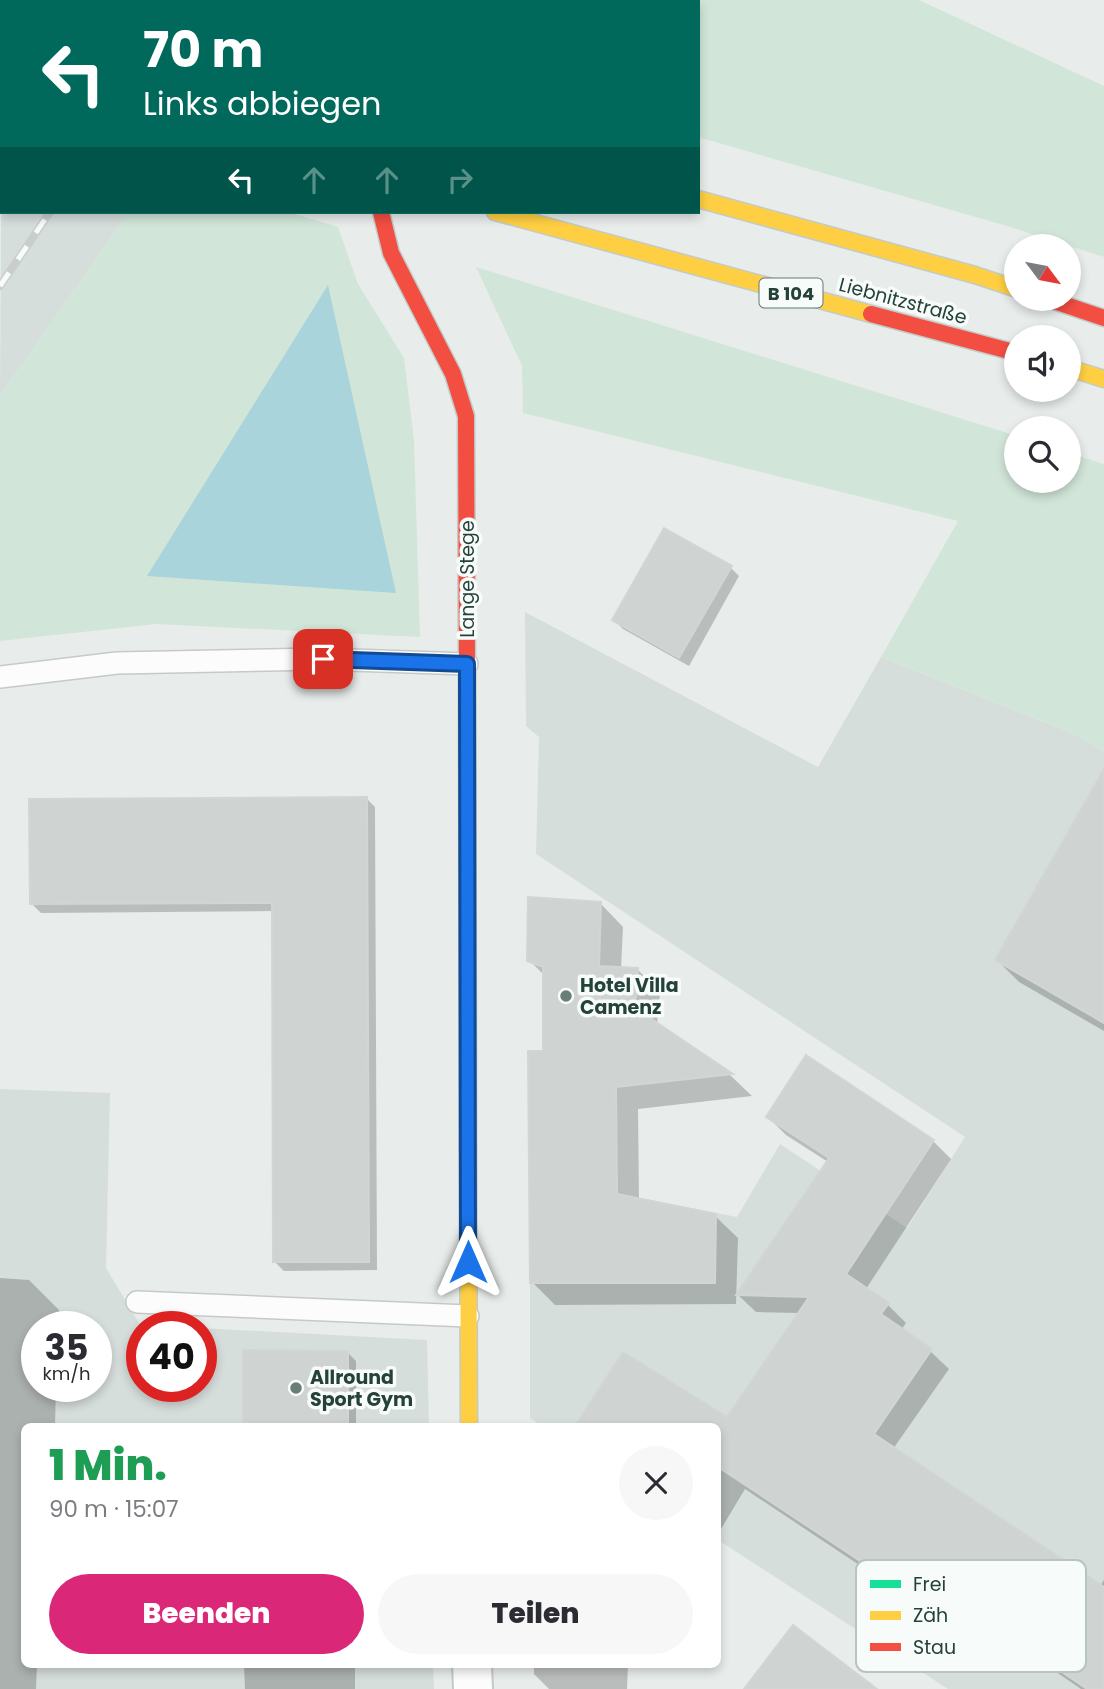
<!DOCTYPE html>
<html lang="de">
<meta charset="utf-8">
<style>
:root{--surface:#fff;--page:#f7f7f7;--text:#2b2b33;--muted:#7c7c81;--accent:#db2777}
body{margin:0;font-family:Poppins,sans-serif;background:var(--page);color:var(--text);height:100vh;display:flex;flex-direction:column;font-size:26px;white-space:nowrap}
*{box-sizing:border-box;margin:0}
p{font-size:23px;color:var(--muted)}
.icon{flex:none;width:38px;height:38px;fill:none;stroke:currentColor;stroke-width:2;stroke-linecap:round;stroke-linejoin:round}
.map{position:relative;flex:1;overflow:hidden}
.details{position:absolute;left:21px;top:1423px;width:700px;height:245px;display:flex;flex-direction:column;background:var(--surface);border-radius:10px;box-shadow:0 4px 10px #0003}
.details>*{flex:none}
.banner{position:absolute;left:0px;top:0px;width:700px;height:214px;box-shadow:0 4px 10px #0003;background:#00695c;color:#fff;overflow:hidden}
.needle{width:46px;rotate:122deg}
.buttons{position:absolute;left:1004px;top:234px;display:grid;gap:14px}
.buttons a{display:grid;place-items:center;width:77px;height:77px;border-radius:50%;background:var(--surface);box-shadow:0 4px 10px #0003;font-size:35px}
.speed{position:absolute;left:21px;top:1311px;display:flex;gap:14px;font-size:35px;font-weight:700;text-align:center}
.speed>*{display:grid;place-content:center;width:91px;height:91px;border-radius:50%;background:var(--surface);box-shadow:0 4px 10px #0003;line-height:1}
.speed small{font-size:18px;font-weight:400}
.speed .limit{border:10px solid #d22;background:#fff;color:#111}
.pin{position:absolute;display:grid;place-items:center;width:60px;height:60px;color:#fff;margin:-30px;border-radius:14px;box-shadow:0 4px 10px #0006}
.me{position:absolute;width:77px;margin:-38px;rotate:0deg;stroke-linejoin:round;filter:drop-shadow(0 0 5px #0008)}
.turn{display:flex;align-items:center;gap:24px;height:147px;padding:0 28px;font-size:32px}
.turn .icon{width:91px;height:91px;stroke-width:2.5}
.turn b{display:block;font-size:49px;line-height:60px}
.lanes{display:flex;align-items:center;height:66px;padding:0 28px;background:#0003;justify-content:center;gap:35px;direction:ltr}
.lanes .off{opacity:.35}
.round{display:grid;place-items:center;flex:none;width:74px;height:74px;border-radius:37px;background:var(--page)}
.headline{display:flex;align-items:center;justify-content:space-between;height:119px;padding:0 28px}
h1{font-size:42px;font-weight:800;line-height:52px;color:#1e9e55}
.cta{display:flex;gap:14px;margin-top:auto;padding:14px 28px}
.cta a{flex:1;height:80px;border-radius:42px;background:var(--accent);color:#fff;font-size:28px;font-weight:800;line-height:80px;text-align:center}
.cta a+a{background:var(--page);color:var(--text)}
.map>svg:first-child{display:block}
</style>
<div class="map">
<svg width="1104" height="1689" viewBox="0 0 1104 1689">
<rect width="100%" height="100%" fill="#e8edeb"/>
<g fill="#d6dedb" fill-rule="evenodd">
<polygon points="2,68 2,212 129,212 0,396"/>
<polygon points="525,612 818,767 881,657 1072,733 1104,751 1104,1689 948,1689 718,1540 718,1426 542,1426 530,1418 530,1282 642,1284 646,1199 737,1217 780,1144 907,1228 965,1137 536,854 539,737 526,726"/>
<path d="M0,1089l110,4 -4,175 36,60v58h59v-58l226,12 2,86h-405v238h409l1,25h-434zM37,1326h59v60h-59z"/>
</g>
<g fill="#d1e6d8">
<polygon points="505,0 919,0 1104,86 1104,257 1007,226 698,137 698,2 505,2"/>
<polygon points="129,212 288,212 338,227 358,284 404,358 414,440 420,637 156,624 0,641 0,396"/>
<polygon points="476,267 1017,436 1017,481 1069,481 1069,453 1104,464 1104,751 1072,733 881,657 958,521 523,413 522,366"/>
</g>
<polygon fill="#a9d4db" points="328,285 396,593 147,576"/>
<g fill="#0003">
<polygon points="730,567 739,576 689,666 623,629 614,620"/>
<polygon points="1104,777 1104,1031 1019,982 997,960"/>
<polygon points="366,798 375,807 377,1270 284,1271 275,1262 274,911 41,913 32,904"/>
<polygon points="601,904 623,927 621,969 638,970 660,992 657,1025 731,1076 752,1096 638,1109 639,1200 715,1216 738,1238 736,1304 555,1305 532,1282 545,1053 545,976 529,960"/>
<polygon points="768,1117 933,1141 951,1159 866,1289 888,1305 906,1323 901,1330 930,1351 949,1369 893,1449 1100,1586 1104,1580 1104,1689 1081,1689 1002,1635 990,1652 745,1489 718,1534 718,1426 578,1426 624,1355 728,1420 799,1313 756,1312 738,1295 828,1162 786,1135"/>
<polygon points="0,1278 29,1280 59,1310 59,1326 37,1326 37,1386 56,1386 55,1426 24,1426 24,1664 37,1664 36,1689 0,1689"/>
<polygon points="245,1352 347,1352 356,1361 356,1426 245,1426"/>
<polygon points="244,1664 355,1664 355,1689 245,1689"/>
<polygon points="534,1664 628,1664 627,1689 549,1689 534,1674"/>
</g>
<g fill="#cfd4d2" stroke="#d1d6d4" stroke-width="2">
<polygon points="664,528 732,566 679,658 612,620"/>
<polygon points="1104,769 1104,1023 995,960"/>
<polygon points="367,797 369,1262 273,1262 272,903 30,904 29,799"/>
<polygon points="528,897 601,902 599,966 638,968 635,1008 733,1074 616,1087 617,1194 716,1214 715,1283 530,1283 528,1051 543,1051 543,967 527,961"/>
<polygon points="806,1055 934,1140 846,1274 889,1303 881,1314 932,1349 874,1434 1104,1587 1104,1689 1087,1689 983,1618 972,1635 718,1467 718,1431 721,1426 575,1426 623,1352 727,1417 809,1297 736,1295 829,1158 766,1117"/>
<polygon points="243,1350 348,1351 348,1426 243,1426"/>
<polygon points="793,1625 877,1689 744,1689"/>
</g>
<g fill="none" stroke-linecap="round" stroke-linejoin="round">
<g stroke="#c5cac8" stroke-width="24">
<g id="lane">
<polyline points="0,677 117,663 323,659 467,664"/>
<polyline points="137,1302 468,1316"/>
</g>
</g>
<g stroke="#c5cac8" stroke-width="42">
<g id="street">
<polyline points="416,2 416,0"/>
<polyline points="472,1664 473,1689"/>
</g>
</g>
<g stroke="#c3cbc8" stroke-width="19">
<g id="fast">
<polyline points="2,0 8,2"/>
<polyline points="0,69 2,69"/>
<polyline points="467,668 468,1148"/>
</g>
</g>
<g stroke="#c3cbc8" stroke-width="19">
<g id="slow">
<polyline points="698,199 975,275 1017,289"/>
<polyline points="495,212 871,314"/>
<polyline points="1069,368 1104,379"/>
<polyline points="468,1148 469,1426"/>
</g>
</g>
<g stroke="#c3cbc8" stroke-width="19">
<g id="jam">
<polyline points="381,212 391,253 453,374 466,416 467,668"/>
<polyline points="1048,299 1104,318"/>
<polyline points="871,314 1017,353"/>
</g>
</g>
<use href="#lane" stroke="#fcfcfc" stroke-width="21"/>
<use href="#street" stroke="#fcfcfc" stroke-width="38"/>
<use href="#fast" stroke="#16e098" stroke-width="16"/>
<use href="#slow" stroke="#ffcf43" stroke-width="16"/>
<use href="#jam" stroke="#f24e42" stroke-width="16"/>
<g stroke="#c9cdcc" stroke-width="8">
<g id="rail">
<polyline points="97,2 98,0"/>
<polyline points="192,2 193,0"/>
<polyline points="0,149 2,147"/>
<polyline points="0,286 50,212"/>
</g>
</g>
<use href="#rail" stroke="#f7fbf9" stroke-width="5" stroke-dasharray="16" stroke-linecap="butt"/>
</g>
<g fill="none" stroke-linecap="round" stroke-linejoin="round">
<g stroke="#114b97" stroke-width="18">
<polyline id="route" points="323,659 467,664 468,1262"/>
</g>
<use href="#route" stroke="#1a73e8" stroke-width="12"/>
</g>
<g fill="#697e78" stroke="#f7fbf9" stroke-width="2.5">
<circle cx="566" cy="996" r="7"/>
<circle cx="296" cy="1388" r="7"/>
</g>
<g text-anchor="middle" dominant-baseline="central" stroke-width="7" stroke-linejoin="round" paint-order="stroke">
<rect fill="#f7fbf9" stroke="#637a73" stroke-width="2" x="759.5" y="278.5" width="63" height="29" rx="5"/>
<g font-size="18" font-weight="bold" fill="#24423a">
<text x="791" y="293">B 104</text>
</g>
<g font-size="19" fill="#24423a" stroke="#f7fbf9">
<text transform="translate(903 301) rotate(15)">Liebnitzstraße</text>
<text transform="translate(467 579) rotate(-90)">Lange Stege</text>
</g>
<g font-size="19" font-weight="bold" fill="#24423a" stroke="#f7fbf9" text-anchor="start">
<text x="580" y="985">Hotel Villa<tspan x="580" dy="22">Camenz</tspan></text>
<text x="310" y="1377">Allround<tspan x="310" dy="22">Sport Gym</tspan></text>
</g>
</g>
<rect x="856" y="1560" width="230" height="112" rx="10" fill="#f7fbf9" stroke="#b8c4c0" stroke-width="2"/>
<rect x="870" y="1580" width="31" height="8" fill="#16e098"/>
<rect x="870" y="1611" width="31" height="9" fill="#ffcf43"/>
<rect x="870" y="1643" width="31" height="8" fill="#f24e42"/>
<g font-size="19" fill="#24423a">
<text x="913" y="1591">Frei</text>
<text x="913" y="1622">Zäh</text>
<text x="913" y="1654">Stau</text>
</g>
</svg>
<div class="buttons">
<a><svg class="needle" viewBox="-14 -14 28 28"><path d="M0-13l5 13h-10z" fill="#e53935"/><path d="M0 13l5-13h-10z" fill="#7c7c81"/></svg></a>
<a><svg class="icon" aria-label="sound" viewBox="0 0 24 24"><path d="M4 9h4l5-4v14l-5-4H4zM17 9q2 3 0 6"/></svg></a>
<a><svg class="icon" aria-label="search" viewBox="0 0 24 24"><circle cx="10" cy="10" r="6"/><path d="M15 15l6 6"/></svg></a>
</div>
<div class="speed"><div>35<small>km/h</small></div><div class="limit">40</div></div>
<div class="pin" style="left:323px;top:659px;background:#d93025"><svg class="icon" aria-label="arrive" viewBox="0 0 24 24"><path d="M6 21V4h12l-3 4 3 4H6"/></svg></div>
<svg class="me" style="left:468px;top:1262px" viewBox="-20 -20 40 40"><path d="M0-17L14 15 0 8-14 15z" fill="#1a73e8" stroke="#fff" stroke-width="4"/></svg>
<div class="banner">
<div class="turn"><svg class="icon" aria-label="left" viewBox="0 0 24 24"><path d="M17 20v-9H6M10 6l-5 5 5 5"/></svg><div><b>70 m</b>Links abbiegen</div></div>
<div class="lanes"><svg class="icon" aria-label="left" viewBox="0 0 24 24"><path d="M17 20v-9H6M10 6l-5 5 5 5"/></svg><svg class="icon off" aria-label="ahead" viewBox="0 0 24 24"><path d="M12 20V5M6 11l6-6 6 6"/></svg><svg class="icon off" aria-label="ahead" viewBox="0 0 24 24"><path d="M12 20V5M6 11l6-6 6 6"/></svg><svg class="icon off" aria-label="right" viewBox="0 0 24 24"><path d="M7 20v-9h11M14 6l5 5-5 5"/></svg></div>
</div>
<section class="details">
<div class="headline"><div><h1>1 Min.</h1><p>90 m · 15:07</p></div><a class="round"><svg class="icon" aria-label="close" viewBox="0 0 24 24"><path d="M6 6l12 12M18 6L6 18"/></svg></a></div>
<div class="cta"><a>Beenden</a><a>Teilen</a></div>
</section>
</div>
